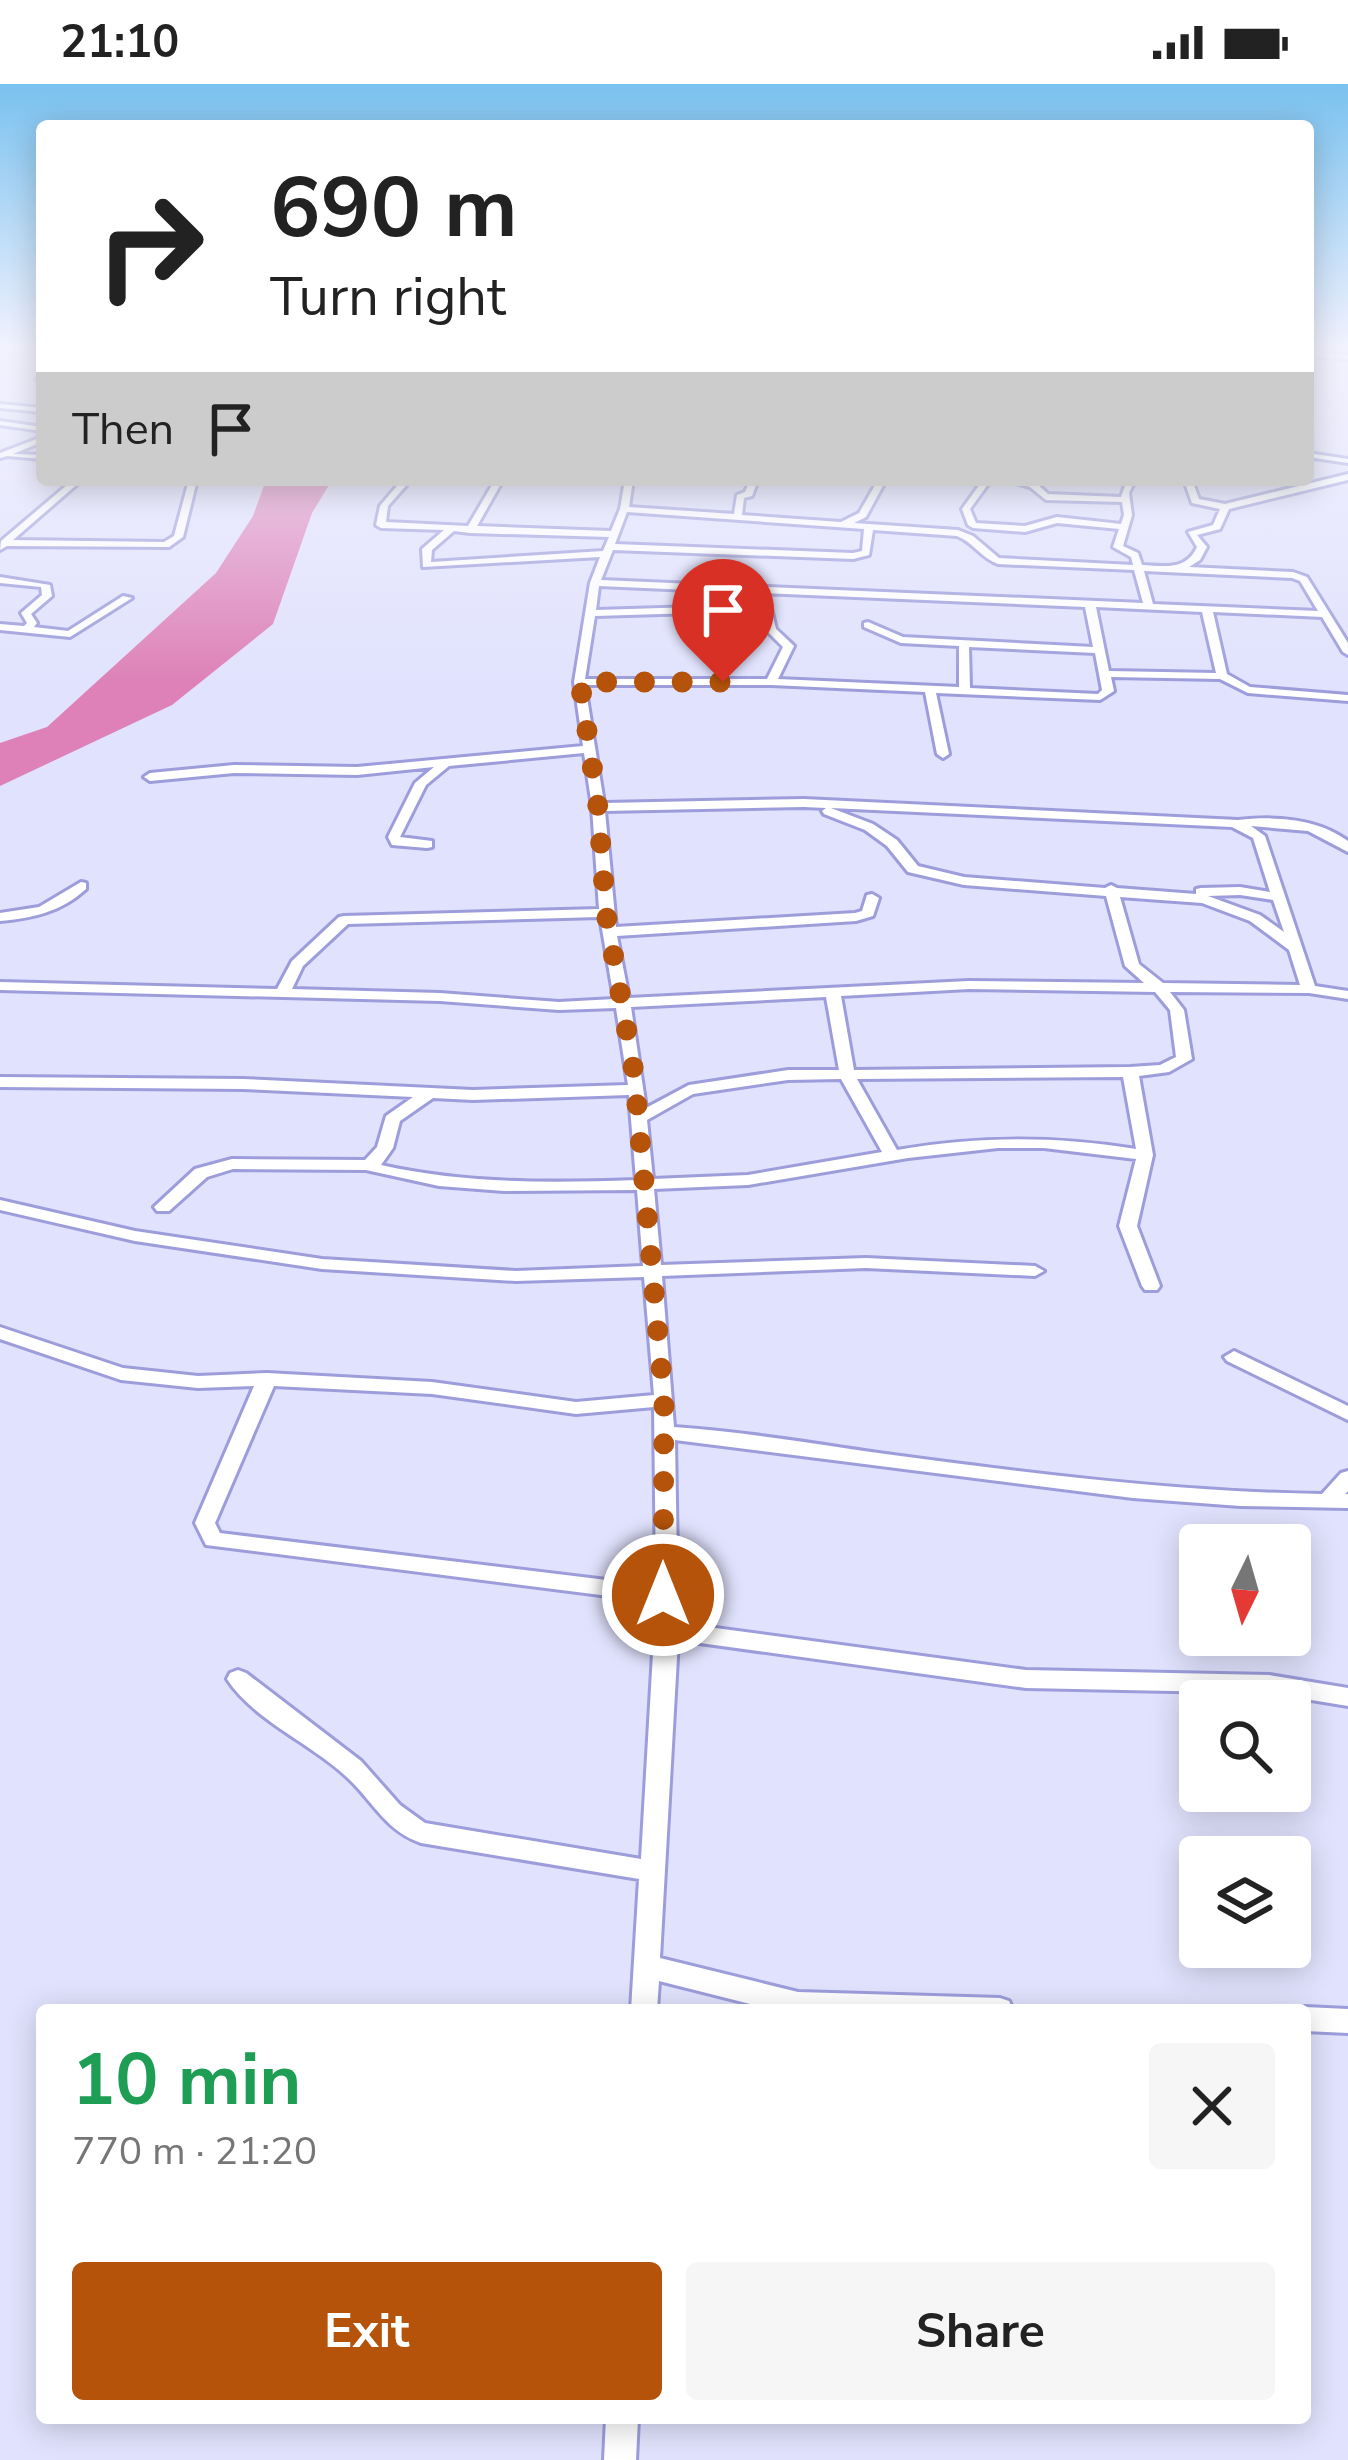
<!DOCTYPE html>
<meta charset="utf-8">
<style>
:root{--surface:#fff;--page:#f6f6f6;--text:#222;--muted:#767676;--accent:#b45309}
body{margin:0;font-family:"Nunito Sans",sans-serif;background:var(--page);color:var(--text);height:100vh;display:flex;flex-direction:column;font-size:45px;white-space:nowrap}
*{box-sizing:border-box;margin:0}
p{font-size:39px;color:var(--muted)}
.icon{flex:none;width:66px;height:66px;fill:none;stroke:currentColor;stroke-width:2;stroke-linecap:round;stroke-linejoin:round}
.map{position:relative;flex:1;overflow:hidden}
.side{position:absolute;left:36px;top:1920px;width:1275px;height:420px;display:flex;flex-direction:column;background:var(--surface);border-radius:12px;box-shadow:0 6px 30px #0003}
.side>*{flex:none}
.banner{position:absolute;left:36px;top:36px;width:1278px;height:366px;border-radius:12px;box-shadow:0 6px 30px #0003;background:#fff;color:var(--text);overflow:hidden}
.needle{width:78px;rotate:185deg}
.tools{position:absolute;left:1179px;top:1440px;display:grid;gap:24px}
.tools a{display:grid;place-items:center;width:132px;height:132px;border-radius:12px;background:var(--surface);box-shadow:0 6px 30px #0003;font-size:60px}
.pin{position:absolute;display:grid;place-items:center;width:102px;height:102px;color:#fff;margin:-123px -51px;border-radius:50% 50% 50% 0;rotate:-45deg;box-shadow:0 0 12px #0007}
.pin .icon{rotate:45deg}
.me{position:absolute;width:132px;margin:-66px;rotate:0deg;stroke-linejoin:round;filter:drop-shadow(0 0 9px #0008)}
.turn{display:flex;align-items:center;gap:42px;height:252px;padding:0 36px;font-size:54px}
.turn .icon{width:156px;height:156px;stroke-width:2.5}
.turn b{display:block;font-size:84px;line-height:102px}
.then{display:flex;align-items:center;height:114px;padding:0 36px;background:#0003;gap:24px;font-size:45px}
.round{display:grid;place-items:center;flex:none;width:126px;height:126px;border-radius:12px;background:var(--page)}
.head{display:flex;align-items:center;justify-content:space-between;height:204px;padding:0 36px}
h1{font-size:72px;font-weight:700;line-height:90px;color:#1e9e55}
.action{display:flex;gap:24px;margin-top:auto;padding:24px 36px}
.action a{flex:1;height:138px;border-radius:12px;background:var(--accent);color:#fff;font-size:48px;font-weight:700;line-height:138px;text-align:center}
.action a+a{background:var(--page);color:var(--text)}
.status{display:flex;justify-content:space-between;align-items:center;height:84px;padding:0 60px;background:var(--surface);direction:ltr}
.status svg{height:33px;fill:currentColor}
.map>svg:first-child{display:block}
</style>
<div class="status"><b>21:10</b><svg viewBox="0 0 49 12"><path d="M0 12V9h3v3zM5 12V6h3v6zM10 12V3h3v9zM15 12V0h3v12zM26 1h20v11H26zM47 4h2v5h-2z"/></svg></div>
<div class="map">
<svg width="1348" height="2376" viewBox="0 0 1348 2376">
<rect width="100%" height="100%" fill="#e1e2fd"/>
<polygon fill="#dd81b8" points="266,396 332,396 312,429 273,540 172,621 0,702 0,659 47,643 216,489 253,432"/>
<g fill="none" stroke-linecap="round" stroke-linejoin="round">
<g stroke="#9d9ddc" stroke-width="6">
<g id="street">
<polygon points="1308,268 1348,271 1348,275 1308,272"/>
<polygon points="40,293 42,293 42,297 36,295"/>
<polygon points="0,320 42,324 42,328 0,324"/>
<polygon points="0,337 42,343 42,347 0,341"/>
<polygon points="42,353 42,358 13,370 42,371 42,375 7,372 0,374 0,369"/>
<polygon points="1308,369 1348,375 1348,379 1308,373"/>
<path d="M1348,390v6l-119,29 -9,20 -23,6 10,12 -7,13 -11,7 104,5 14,5 41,66v12l-5,-3 -21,-35 -109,-5 14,62 23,13 98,8v6l-100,-8 -28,-14 -109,-2 3,14 -14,9 -164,-7 13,61 -6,4 -6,-4 -12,-62 -154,-7h-186l19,118 200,-4 434,21c37,-4 79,-2 110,21v11l-40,-21 -57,-5 14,10 50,150 33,5v8l-39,-6 -139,-1 14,18 8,49 -23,13 -30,4 14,79 -16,71 23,60 -3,4h-12l-3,-4 -23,-60 17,-67 -92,-11h-46l-90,10 -160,27 -94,4 7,76 205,-7 169,8 9,5 -9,5 -169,-8 -204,8 12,151c74,5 146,18 219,28 142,19 285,37 429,39l19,-21 7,-2v20l-3,3h3v14l-108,-2 -107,-8 -458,-58 3,183 348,47 243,5 79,13v18l-79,-13 -243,-5 -348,-48 -18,318 138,34 202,6 9,3 4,9h-239l-115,-29 -2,29h-26l8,-131 -218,-36c-34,-12 -46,-38 -70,-62 -36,-36 -97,-60 -124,-102l3,-6 8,-3 8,3 115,88 39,44 25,18 216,36 15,-257 -450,-57 -11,-22 59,-137 -56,2 -77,-8 -121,-41v-12l123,41 75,8 69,-3 165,9 144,20 78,-7 -10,-118 -128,4 -194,-12 -187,-28 -135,-31v-10l135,31 187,28 194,12 127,-5 -6,-76 -133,1 -65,-5 -73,-16 -133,-1 -26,8 -38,34h-12l-3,-4 41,-38 37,-10 133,1 12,-13 9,-31 27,-19 -170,-8 -243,-2v-10l243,2 230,11 155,-5 -12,-77 -57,2 -119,-9 -440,-11v-8l277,7 15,-28 47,-44 5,-1 255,-7 -7,-102 -8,-54 -135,13 -23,19 -26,52 32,4v6l-5,1 -35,-3 -4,-8 27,-54 19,-16 -77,8 -123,-2 -84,8 -6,-4 6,-4 84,-8 123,2 226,-21 -9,-64 16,-99 10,-26 -177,10 -1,-18 22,-19 -63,-2 -5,-3 4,-19 22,-26h9l-23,26 -2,16 82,4 27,-46h8l-26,46 134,5 9,-22 5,-29h8l-4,27 105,7 3,-19 8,-3 5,-12h8l-6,16 -8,2 -2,17 99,7 18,-9 19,-33h8l-20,37 -12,6 104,7 15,6 26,22 134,7 -2,-8 -18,-10 6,-18 -62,-6 -32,9 -52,-4 -5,-3 -6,-16 21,-29h8l-21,29 6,14 49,3 32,-9 64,7 3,-9 -2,-13 -76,-2 -16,-13 -24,-7 30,3 12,11 73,3 6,-17h8l-6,13 3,22 -9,31 15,7 4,12c22,1 44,6 55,-18l-9,-15 25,-7 7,-16 -28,-6 -8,-23h8l7,19 26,5zM627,428l237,17 -2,22 -9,2 -238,-9zM873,446l84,6c16,6 24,22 41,28l136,6 9,33 -542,-23 12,-30 240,9 16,-4zM454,447l16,2 139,4 -6,14 -172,11 1,-12zM1144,487l148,7 8,3 18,30 -165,-7zM599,502l486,21 8,40 -190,-10 -35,-15 -4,1v4l37,16 58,3v41l-181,-8 16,-33 -18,-17 -8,-33h-8l1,9 -165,5zM1096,523l106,5 14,61 -107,-2zM762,527l4,19 17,17 -16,32h-182l10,-63zM969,563l126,6 7,37 -4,4 -128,-6zM804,723l22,1 -4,3 2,3 41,16 22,16 21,26 56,13 142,11 19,70 19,17 -175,-2 -340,17 -12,-62 239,-15 17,-5 6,-18 -7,-4 -5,1 -5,16 -7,2 -239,14 -11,-116zM831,724l401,19 21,11 17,54 -30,-5 -39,1 -5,1v5l-79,-6 -6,-3 -6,3 -141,-11 -46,-11 -21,-26 -24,-16zM1240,811l33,5 11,32 -24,-17 -52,-19zM1120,813l82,6 48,18 39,29 11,35 -137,-2 -24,-19zM600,833l14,82 -55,3 -119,-9 -148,-4 11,-23 45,-42zM969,905l186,3 15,18 6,47 -16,8 -30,2 -276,3 -13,-74zM826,913l13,73h-51l-99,15 -43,23 -15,-101zM1123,993l13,72c-81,-13 -159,-13 -239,1l-40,-71zM841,995l41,73 -134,23 -95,4 -6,-59 46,-26 95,-14zM629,1011l7,85c-86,3 -170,4 -255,-15l12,-17 7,-27 33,-23 40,2zM274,1302l158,8 144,20 78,-7 2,179 -436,-53 -5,-10z"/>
<polygon points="73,396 82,396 13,456 164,458 174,452 189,396 197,396 183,453 169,463 7,462 0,466 1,457"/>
<polygon points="0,493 50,501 52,512 31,530 37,539 34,543 68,547 123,512 132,514 70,553 0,546 0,540 24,542 27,539 21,529 42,511 41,503 0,499"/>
<path d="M81,798l5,1v6c-25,23 -53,29 -86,32v-8l39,-6z"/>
<polygon points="1234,1267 1348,1322 1348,1336 1227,1277 1224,1273"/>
<polygon points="1305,1923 1348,1925 1348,1949 1305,1947 1305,1926 1297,1926"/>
<polygon points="606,2334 638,2334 636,2376 604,2376"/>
</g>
</g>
<use href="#street" fill="#fff" fill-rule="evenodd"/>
</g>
<linearGradient id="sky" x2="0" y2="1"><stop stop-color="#79c1ef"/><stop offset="0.44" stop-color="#f2f2fe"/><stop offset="1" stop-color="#f2f2fe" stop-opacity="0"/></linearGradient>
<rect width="1348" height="599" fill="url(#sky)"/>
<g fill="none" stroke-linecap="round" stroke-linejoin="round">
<polyline stroke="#b45309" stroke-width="21" stroke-dasharray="0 37.8" points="663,1511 664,1316 634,988 606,829 598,723 580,598 723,598"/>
</g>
</svg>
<div class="tools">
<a><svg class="needle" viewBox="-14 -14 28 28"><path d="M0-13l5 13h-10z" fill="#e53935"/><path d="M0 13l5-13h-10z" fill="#767676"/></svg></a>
<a><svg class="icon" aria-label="search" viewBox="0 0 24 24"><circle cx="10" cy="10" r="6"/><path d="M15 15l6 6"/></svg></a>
<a><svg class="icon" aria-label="layers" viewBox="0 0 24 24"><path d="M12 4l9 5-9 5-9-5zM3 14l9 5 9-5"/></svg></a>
</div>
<div class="pin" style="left:723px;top:598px;background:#d93025"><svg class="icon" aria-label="arrive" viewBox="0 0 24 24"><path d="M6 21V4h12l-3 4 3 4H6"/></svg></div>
<svg class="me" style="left:663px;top:1511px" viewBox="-20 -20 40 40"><circle r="17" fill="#b45309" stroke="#fff" stroke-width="3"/><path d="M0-11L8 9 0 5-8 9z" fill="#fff"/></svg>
<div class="banner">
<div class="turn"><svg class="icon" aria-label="right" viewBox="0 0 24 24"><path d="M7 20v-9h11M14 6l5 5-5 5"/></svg><div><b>690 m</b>Turn right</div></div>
<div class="then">Then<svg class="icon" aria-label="arrive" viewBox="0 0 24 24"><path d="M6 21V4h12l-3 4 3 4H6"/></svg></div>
</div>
<section class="side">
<div class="head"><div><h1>10 min</h1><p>770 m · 21:20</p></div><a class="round"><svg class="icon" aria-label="close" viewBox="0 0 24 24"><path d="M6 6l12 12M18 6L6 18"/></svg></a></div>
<div class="action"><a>Exit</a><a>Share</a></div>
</section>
</div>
